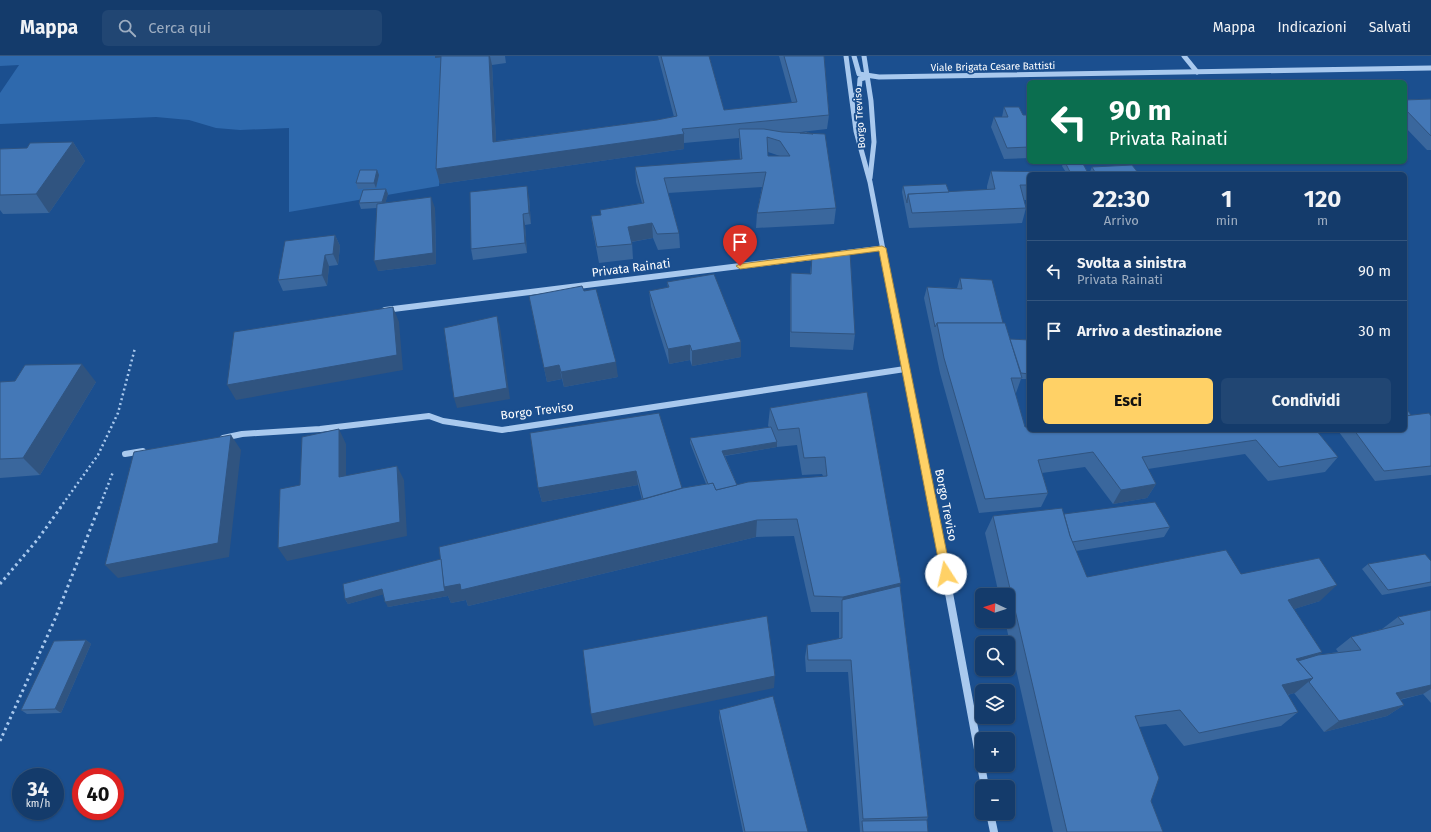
<!DOCTYPE html>
<html lang="it">
<meta charset="utf-8">
<style>
:root{--surface:#143b6b;--page:#214673;--text:#f1f3f6;--muted:#9dadc1;--line:#33557e;--accent:#ffd166}
body{margin:0;font-family:"Fira Sans",sans-serif;background:var(--page);color:var(--text);height:100vh;display:flex;flex-direction:column;font-size:15px;white-space:nowrap}
*{box-sizing:border-box;margin:0}
p{font-size:13px;color:var(--muted)}
.icon{flex:none;width:22px;height:22px;fill:none;stroke:currentColor;stroke-width:2;stroke-linecap:round;stroke-linejoin:round}
.map{position:relative;flex:1;overflow:hidden}
.panel{position:absolute;left:1027px;top:116px;width:380px;height:260px;display:flex;flex-direction:column;background:var(--surface);border-radius:6px;box-shadow:0 1px 3px #0004,0 0 0 1px var(--line)}
.panel>*{flex:none}
.top-card{position:absolute;left:1027px;top:24px;width:380px;height:84px;border-radius:6px;box-shadow:0 1px 3px #0004,0 0 0 1px var(--line);background:#0b6e4f;color:#fff;overflow:hidden}
.needle{width:26px;rotate:274deg}
.tools{position:absolute;left:975px;top:532px;display:grid;gap:8px}
.tools a{display:grid;place-items:center;width:40px;height:40px;border-radius:6px;background:var(--surface);box-shadow:0 1px 3px #0004,0 0 0 1px var(--line);font-size:20px}
.speed{position:absolute;left:12px;top:712px;display:flex;gap:8px;font-size:20px;font-weight:700;text-align:center}
.speed>*{display:grid;place-content:center;width:52px;height:52px;border-radius:50%;background:var(--surface);box-shadow:0 1px 3px #0004,0 0 0 1px var(--line);line-height:1}
.speed small{font-size:10px;font-weight:400}
.speed .limit{border:6px solid #d22;background:#fff;color:#111}
.pin{position:absolute;display:grid;place-items:center;width:34px;height:34px;color:#fff;margin:-41px -17px;border-radius:50% 50% 50% 0;rotate:-45deg;box-shadow:0 0 4px #0007}
.pin .icon{rotate:45deg}
.me{position:absolute;width:44px;margin:-22px;rotate:350deg;stroke-linejoin:round;filter:drop-shadow(0 0 3px #0008)}
.turn{display:flex;align-items:center;gap:14px;height:84px;padding:0 16px;font-size:18px}
.turn .icon{width:52px;height:52px;stroke-width:2.5}
.turn b{display:block;font-size:28px;line-height:34px}
.eta{display:flex;justify-content:space-evenly;align-items:center;height:68px;text-align:center}
.eta b{font-size:24px;font-weight:700;line-height:28px}
.primary-button{display:flex;gap:8px;margin-top:auto;padding:8px 16px}
.primary-button a{flex:1;height:46px;border-radius:6px;background:var(--accent);color:#111;font-size:16px;font-weight:700;line-height:46px;text-align:center}
.primary-button a+a{background:var(--page);color:var(--text)}
ul{padding:0;list-style:none}
li{display:flex;align-items:center;gap:12px;height:60px;padding:0 16px;border-top:1px solid var(--line)}
li div{flex:1}
li b{display:block;font-size:15px}
li em{font-style:normal}
header{display:flex;align-items:center;gap:24px;box-sizing:border-box;height:56px;padding:0 20px;background:var(--surface);border-bottom:1px solid var(--line)}
header strong{font-size:19px}
nav{display:flex;gap:22px;margin-inline-start:auto;font-size:14px}
.search{width:280px;height:36px;background:var(--page);display:flex;align-items:center;gap:10px;box-sizing:border-box;padding:0 14px;border-radius:6px;color:var(--muted);font-size:15px}
.map>svg:first-child{display:block}
</style>
<header>
<strong>Mappa</strong>
<div class="search"><svg class="icon" aria-label="search" viewBox="0 0 24 24"><circle cx="10" cy="10" r="6"/><path d="M15 15l6 6"/></svg>Cerca qui</div>
<nav><a>Mappa</a><a>Indicazioni</a><a>Salvati</a></nav>
</header>
<div class="map">
<svg width="1431" height="776" viewBox="0 0 1431 776">
<rect width="100%" height="100%" fill="#1b4f8f"/>
<polygon fill="#2e69ad" points="0,0 445,0 439,130 289,156 289,72 240,74 216,72 189,64 156,61 0,68 0,37 19,9 0,10"/>
<g fill="none" stroke-linecap="round" stroke-linejoin="round">
<g stroke="#a9c9ee" stroke-width="2.5" stroke-dasharray="2 3" stroke-linecap="butt">
<polyline points="60,452 98,399 118,357 135,292"/>
<polyline points="99,452 113,416"/>
</g>
<g stroke="#a9c9ee" stroke-width="3" stroke-dasharray="2.5 3.5" stroke-linecap="butt">
<polyline points="0,528 38,483 61,451"/>
<polyline points="0,685 55,563 99,451"/>
</g>
<g stroke="#a9c9ee" stroke-width="5">
<polyline points="846,0 856,75 870,126 884,199"/>
<polyline points="854,0 859,18 879,21 1431,12"/>
<polyline points="864,0 871,45 874,86 870,122"/>
<polyline points="1184,0 1197,16"/>
<polyline points="852,41 859,36 860,23 867,21"/>
<polyline points="842,197 882,192"/>
</g>
<g stroke="#a9c9ee" stroke-width="6">
<polyline points="883,198 934,452"/>
<polyline points="385,254 820,200"/>
<polyline points="223,382 242,378 320,373 429,360 443,365 502,374 905,313"/>
<polyline points="125,398 143,395"/>
</g>
<g stroke="#a9c9ee" stroke-width="8">
<polyline points="933,451 985,731"/>
<polyline points="990,757 994,776"/>
</g>
</g>
<g fill="#3a679d" fill-rule="evenodd">
<path d="M435,0h70l1,7 -14,2 4,76 161,-21 17,-3 -16,-61h51l15,54 68,-7 -13,-47h45l5,59 -2,14 -35,4 44,75 -2,16 -78,4 1,-15 5,-26 -94,6 11,40 1,15 -22,2 -5,-12 -21,4 1,17 -34,4 -6,-32 -2,-15 10,-1 -1,-5 42,-7 -6,-21 -1,-15 105,-7 -1,-16v-6l-55,5v6l-244,35 -4,-15 5,-112 -6,1zM768,96l12,4h-12z"/>
<polygon points="1431,43 1431,94 1427,94 1405,71 1405,44"/>
<polygon points="1004,51 1023,59 1029,59 1029,102 1004,103 991,71 994,61 1002,61"/>
<polygon points="73,86 85,105 49,157 3,158 0,154 0,93 27,92"/>
<polygon points="1064,106 1082,106 1088,117 1088,118 1067,118 1062,110"/>
<polygon points="1092,111 1139,118 1089,118"/>
<polygon points="377,114 379,119 376,132 358,133 356,127"/>
<polygon points="991,115 1029,118 1029,144 1024,144 1026,152 1022,167 909,172 902,136 903,130 949,136 987,134 987,130"/>
<polygon points="388,138 385,147 435,152 436,208 378,215 377,152 361,153 359,147"/>
<polygon points="529,141 531,168 525,169 527,197 473,204 471,193"/>
<polygon points="335,179 340,190 338,209 329,210 327,230 283,235 278,224"/>
<polygon points="812,198 855,278 853,294 790,291 790,232 791,217 810,218"/>
<polygon points="960,222 1003,267 1010,283 1029,284 1029,323 1021,323 1016,337 1015,337 1025,371 1316,374 1338,401 1325,416 1268,425 1245,398 1148,413 1156,428 1147,442 1113,448 1085,411 1042,417 1048,437 1041,451 979,457 940,317 924,242 927,231 957,232"/>
<polygon points="667,226 741,286 741,301 692,310 690,304 669,308 651,250 649,235 668,232"/>
<polygon points="584,235 618,321 564,331 562,323 547,326 529,240"/>
<polygon points="0,326 96,326 40,419 0,422"/>
<path d="M867,336l33,194 28,231 -1,3 1,12h-68l-12,-160h-42l-1,-15 2,-12 32,-6v-27h-28l-17,-76 -38,1 -288,69 -2,-6 -15,3 -3,-7 -60,11 -5,-13 -35,10 -3,-5 297,-99 -4,-15 -96,17 -4,-14 -8,-55 152,55 24,-4 -16,-41v-5l79,-11 -1,-1 2,-18zM797,389l5,30 20,-1 1,2 -86,9 -12,-29 52,-9z"/>
<polygon points="1411,359 1431,360 1431,419 1375,425 1339,376 1340,374 1405,374"/>
<polygon points="1064,458 1170,471 1164,481 1076,495 1087,521 1241,518 1320,545 1294,553 1322,596 1318,599 1338,596 1336,593 1351,581 1382,573 1398,561 1431,554 1431,647 1423,638 1400,644 1404,649 1387,660 1324,676 1294,637 1288,639 1298,656 1281,670 1184,690 1166,668 1139,671 1151,745 1163,776 1053,776 1005,565 1008,565 1008,539 999,539 985,477 993,460"/>
<polygon points="1431,505 1431,530 1382,539 1362,513 1368,508"/>
<polygon points="86,584 91,588 61,657 27,658 21,654"/>
<polygon points="719,654 808,776 743,776 719,662"/>
</g>
<g fill="#305480">
<polygon points="435,0 445,0 445,1 435,2"/>
<polygon points="489,0 490,0 492,9 497,101 493,86"/>
<polygon points="684,78 684,93 440,128 436,113"/>
<polygon points="73,86 85,105 49,157 36,138"/>
<polygon points="377,114 379,119 376,132 374,127"/>
<polygon points="527,130 529,141 531,168 529,157"/>
<polygon points="386,133 388,138 384,152 382,146"/>
<polygon points="431,141 435,152 436,208 378,215 374,205"/>
<polygon points="523,158 525,169 527,197 525,187"/>
<polygon points="652,167 653,182 630,186 628,171"/>
<polygon points="335,179 340,190 338,209 333,198"/>
<polygon points="325,199 329,210 327,230 322,219"/>
<polygon points="393,251 399,266 403,314 236,344 227,329"/>
<polygon points="497,260 500,271 510,343 457,352 454,342"/>
<polygon points="741,286 741,301 692,310 692,295"/>
<polygon points="690,289 690,304 669,308 668,293"/>
<polygon points="616,306 618,321 564,331 561,316"/>
<polygon points="82,308 96,326 40,419 23,402"/>
<polygon points="559,309 562,323 547,326 544,312"/>
<polygon points="339,373 346,388 346,435 339,421"/>
<polygon points="231,379 241,394 229,501 118,522 105,509"/>
<polygon points="777,386 777,391 722,400 722,395"/>
<polygon points="397,410 404,424 407,480 287,505 278,492"/>
<polygon points="636,415 638,429 542,446 538,432"/>
<polygon points="1156,428 1147,442 1113,448 1121,434"/>
<polygon points="757,464 756,481 468,550 466,544 451,547 448,540 388,551 385,546 444,531"/>
<polygon points="901,527 895,543 842,544 843,541"/>
<polygon points="1337,529 1320,545 1272,560 1288,544"/>
<polygon points="382,533 385,538 348,548 345,543"/>
<polygon points="86,584 91,588 61,657 55,653"/>
<polygon points="1322,596 1304,611 1296,603"/>
<polygon points="775,620 774,632 594,670 591,658"/>
<polygon points="1313,622 1295,637 1265,644 1282,629"/>
<polygon points="1431,629 1431,633 1423,638 1380,648 1396,637"/>
<polygon points="1404,649 1387,660 1324,676 1339,665"/>
</g>
<g fill="#4478b7" stroke="#305480" fill-rule="evenodd">
<polygon points="441,0 489,0 493,86 657,64 677,60 661,0 709,0 724,54 797,46 784,0 824,0 829,59 682,73 684,78 436,113"/>
<polygon points="1431,43 1431,80 1405,53 1405,44"/>
<polygon points="1004,51 1019,51 1023,59 1029,59 1029,91 1007,92 994,61 1008,61"/>
<path d="M739,73h25l18,3 43,2 11,74 -79,5 9,-41 -102,6 15,55 -22,1 -5,-11 -24,4 4,17 -35,3 -6,-31 10,-1 -1,-5 44,-7 -9,-36 107,-8zM767,81l13,4 10,15h-22z"/>
<polygon points="806,76 813,78 800,77"/>
<polygon points="73,86 36,138 0,139 0,93 27,92 30,87"/>
<polygon points="1065,106 1082,106 1088,117 1071,118"/>
<polygon points="1132,109 1139,118 1096,118 1092,111"/>
<polygon points="360,114 377,114 374,127 356,127"/>
<polygon points="991,115 1063,116 1064,118 1029,118 1029,129 1020,129 1026,152 912,157 908,138 995,133"/>
<polygon points="946,128 949,136 908,138 907,147 903,130"/>
<polygon points="527,130 529,157 523,158 525,187 471,193 470,136"/>
<polygon points="386,133 382,146 359,147 363,134"/>
<polygon points="431,141 433,197 374,205 377,148"/>
<polygon points="335,179 333,198 325,199 322,219 278,224 285,185"/>
<polygon points="850,196 855,278 791,276 791,217 811,218 812,198"/>
<polygon points="714,218 741,286 692,295 690,289 668,293 649,235 669,231 667,226"/>
<polygon points="960,222 992,224 1003,267 937,267 935,271 927,231 962,233"/>
<polygon points="582,230 584,235 596,233 616,306 561,316 559,309 544,312 529,240"/>
<polygon points="393,251 397,299 227,329 234,276"/>
<polygon points="497,260 507,332 454,342 444,272"/>
<polygon points="937,267 1005,267 1022,322 1011,322 1025,371 1029,371 1029,374 1316,374 1338,401 1279,411 1256,384 1142,401 1156,428 1121,434 1093,396 1038,404 1048,437 985,443 944,302"/>
<polygon points="1010,283 1029,284 1029,318 1021,317"/>
<polygon points="82,308 23,402 0,403 0,326 15,325 25,309"/>
<polygon points="867,336 901,527 843,541 814,540 797,463 757,464 461,534 460,528 444,531 439,491 644,443 683,432 713,427 716,434 748,426 827,420 825,401 804,402 799,372 778,374 770,352"/>
<polygon points="1405,351 1411,359 1405,360"/>
<polygon points="659,357 682,432 643,443 636,415 538,432 530,377"/>
<polygon points="1429,357 1431,360 1431,410 1384,415 1354,374 1405,374 1405,360"/>
<polygon points="771,371 777,386 722,395 737,429 716,434 713,427 708,428 690,382"/>
<polygon points="339,373 339,421 397,410 400,466 278,492 280,433 300,429 302,381"/>
<polygon points="231,379 218,487 105,509 134,396"/>
<polygon points="1155,446 1170,471 1072,486 1070,480 1064,458"/>
<polygon points="1062,452 1070,480 1087,521 1226,494 1241,518 1319,502 1337,529 1288,544 1322,596 1296,603 1313,622 1282,629 1298,656 1199,677 1180,654 1135,660 1159,722 1151,745 1163,776 1067,776 993,460"/>
<polygon points="1425,498 1431,505 1431,526 1388,534 1368,508"/>
<polygon points="441,503 444,531 445,535 385,546 382,533 345,543 343,528"/>
<polygon points="900,530 928,761 863,763 851,604 808,604 807,589 842,582 842,544"/>
<polygon points="1431,554 1431,629 1396,637 1404,649 1339,665 1309,626 1313,622 1298,605 1318,599 1361,594 1351,581 1404,568 1398,561"/>
<polygon points="767,560 775,620 591,658 583,594"/>
<polygon points="86,584 55,653 21,654 54,585"/>
<polygon points="773,640 808,776 745,776 719,654"/>
<polygon points="927,764 928,776 863,776 862,765"/>
</g>
<polygon fill="#ffd166" stroke="#a68842" points="882,190 886,192 951,518 950,521 946,523 943,521 941,518 879,195 740,213 736,210 740,208"/>
<g text-anchor="middle" dominant-baseline="central" stroke-width="4" stroke-linejoin="round" paint-order="stroke">
<g font-size="10" fill="#fff" stroke="#1b4f8f">
<text transform="translate(993 11) rotate(-1)">Viale Brigata Cesare Battisti</text>
<text transform="translate(860 62) rotate(-94)">Borgo Treviso</text>
</g>
<g font-size="12" fill="#fff" stroke="#1b4f8f">
<text transform="translate(631 212) rotate(-7)">Privata Rainati</text>
<text transform="translate(537 355) rotate(-7)">Borgo Treviso</text>
<text transform="translate(946 449) rotate(79)">Borgo Treviso</text>
</g>
</g>
</svg>
<div class="tools">
<a><svg class="needle" viewBox="-14 -14 28 28"><path d="M0-13l5 13h-10z" fill="#e53935"/><path d="M0 13l5-13h-10z" fill="#9dadc1"/></svg></a>
<a><svg class="icon" aria-label="search" viewBox="0 0 24 24"><circle cx="10" cy="10" r="6"/><path d="M15 15l6 6"/></svg></a>
<a><svg class="icon" aria-label="layers" viewBox="0 0 24 24"><path d="M12 4l9 5-9 5-9-5zM3 14l9 5 9-5"/></svg></a>
<a>+</a>
<a>−</a>
</div>
<div class="speed"><div>34<small>km/h</small></div><div class="limit">40</div></div>
<div class="pin" style="left:740px;top:210px;background:#d93025"><svg class="icon" aria-label="arrive" viewBox="0 0 24 24"><path d="M6 21V4h12l-3 4 3 4H6"/></svg></div>
<svg class="me" style="left:946px;top:518px" viewBox="-20 -20 40 40"><circle r="19" fill="#fff"/><path d="M0-13L10 11 0 6-10 11z" fill="#ffd166"/></svg>
<div class="top-card">
<div class="turn"><svg class="icon" aria-label="left" viewBox="0 0 24 24"><path d="M17 20v-9H6M10 6l-5 5 5 5"/></svg><div><b>90 m</b>Privata Rainati</div></div>
</div>
<section class="panel">
<div class="eta">
<div><b>22:30</b><p>Arrivo</p></div>
<div><b>1</b><p>min</p></div>
<div><b>120</b><p>m</p></div>
</div>
<ul>
<li><svg class="icon" aria-label="left" viewBox="0 0 24 24"><path d="M17 20v-9H6M10 6l-5 5 5 5"/></svg><div><b>Svolta a sinistra</b><p>Privata Rainati</p></div><em>90 m</em></li>
<li><svg class="icon" aria-label="arrive" viewBox="0 0 24 24"><path d="M6 21V4h12l-3 4 3 4H6"/></svg><div><b>Arrivo a destinazione</b></div><em>30 m</em></li>
</ul>
<div class="primary-button"><a>Esci</a><a>Condividi</a></div>
</section>
</div>
